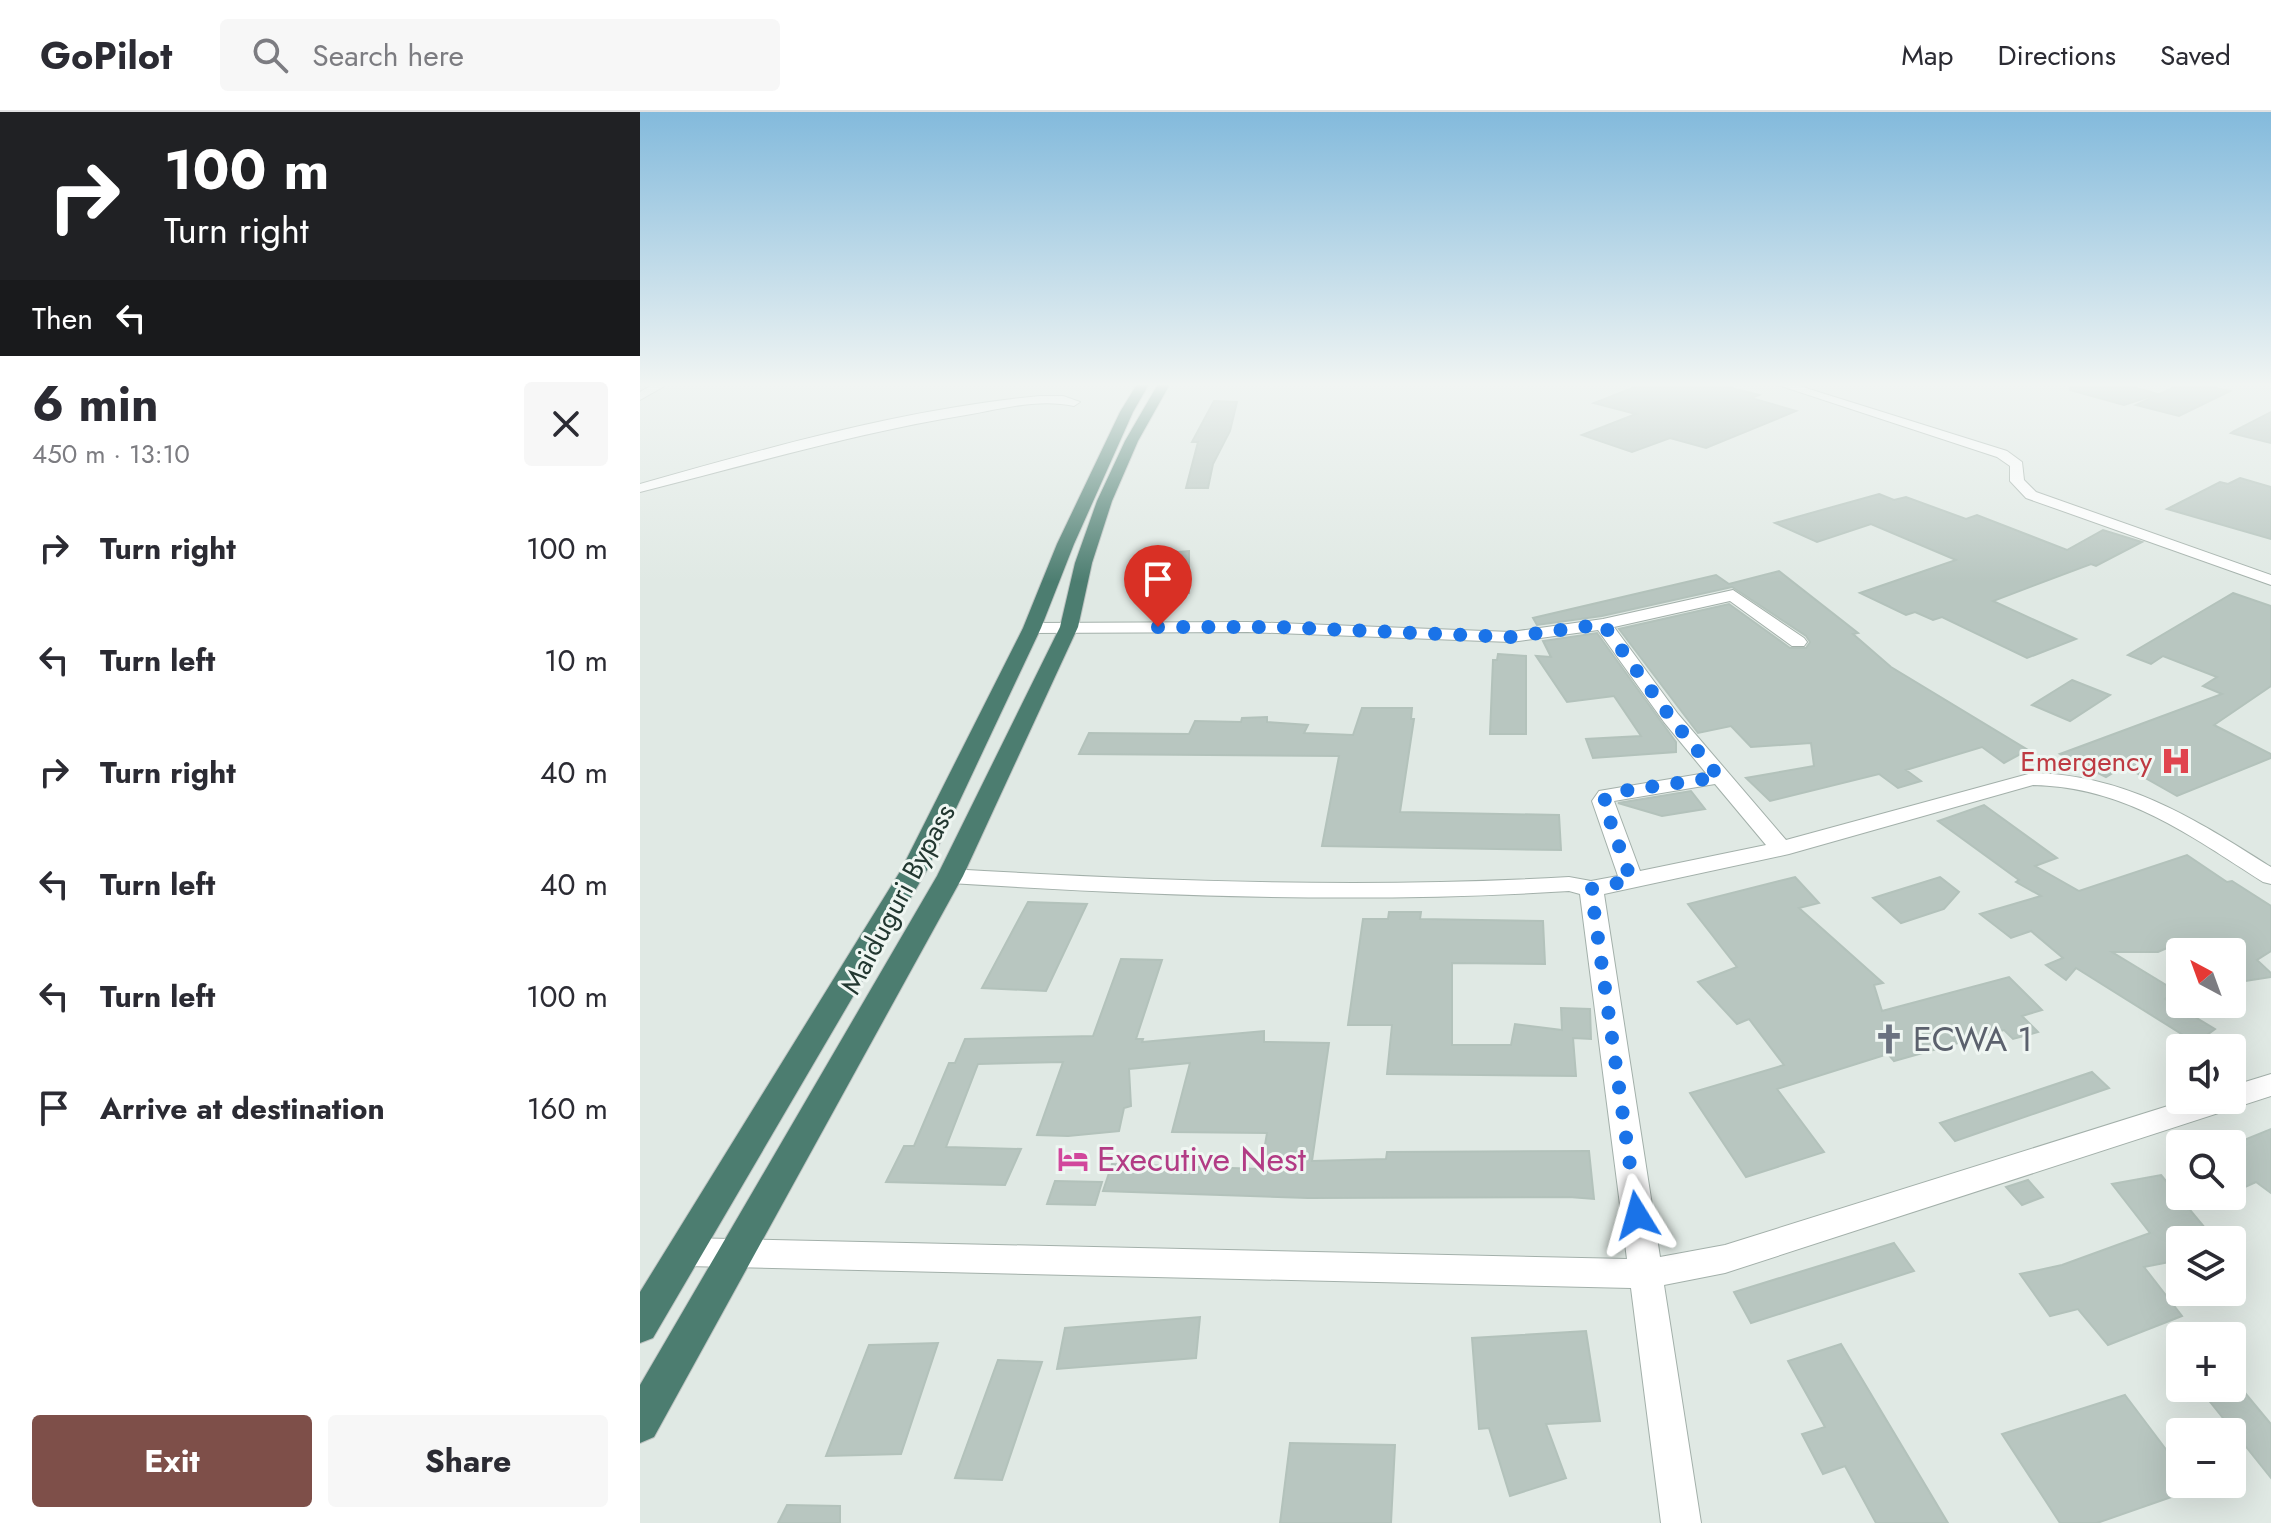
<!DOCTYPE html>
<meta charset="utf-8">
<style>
:root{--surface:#fff;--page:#f7f7f7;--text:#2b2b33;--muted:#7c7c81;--line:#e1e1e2;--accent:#7e4f49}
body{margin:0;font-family:Jost,sans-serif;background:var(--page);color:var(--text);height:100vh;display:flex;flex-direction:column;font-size:30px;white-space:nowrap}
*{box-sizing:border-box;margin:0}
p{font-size:26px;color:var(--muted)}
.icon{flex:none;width:44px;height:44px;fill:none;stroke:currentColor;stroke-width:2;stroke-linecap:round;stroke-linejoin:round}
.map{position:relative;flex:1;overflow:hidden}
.panel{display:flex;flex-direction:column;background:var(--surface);width:640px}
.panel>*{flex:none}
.hud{background:#202124;color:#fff;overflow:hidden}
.needle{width:52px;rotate:319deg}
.fabs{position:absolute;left:1526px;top:826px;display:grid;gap:16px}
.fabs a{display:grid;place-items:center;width:80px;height:80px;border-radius:8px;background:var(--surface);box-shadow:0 8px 32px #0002;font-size:40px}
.pin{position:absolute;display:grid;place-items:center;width:68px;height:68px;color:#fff;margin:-82px -34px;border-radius:50% 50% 50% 0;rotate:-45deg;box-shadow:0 0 8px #0007}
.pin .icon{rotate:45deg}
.me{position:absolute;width:88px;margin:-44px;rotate:352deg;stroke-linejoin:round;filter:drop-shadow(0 0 6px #0008)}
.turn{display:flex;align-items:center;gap:28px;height:168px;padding:0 32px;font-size:36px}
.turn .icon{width:104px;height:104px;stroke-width:2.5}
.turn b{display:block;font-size:56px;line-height:68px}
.then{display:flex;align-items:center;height:76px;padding:0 32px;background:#0003;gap:16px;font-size:30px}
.round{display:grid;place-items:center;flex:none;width:84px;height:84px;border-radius:8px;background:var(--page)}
.head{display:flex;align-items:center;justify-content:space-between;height:136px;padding:0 32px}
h1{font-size:48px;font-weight:700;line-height:60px}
.cta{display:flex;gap:16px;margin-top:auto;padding:16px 32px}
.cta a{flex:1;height:92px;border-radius:8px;background:var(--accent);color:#fff;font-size:32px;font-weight:700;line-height:92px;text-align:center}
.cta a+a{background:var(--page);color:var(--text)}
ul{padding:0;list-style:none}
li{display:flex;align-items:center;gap:24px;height:112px;padding:0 32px}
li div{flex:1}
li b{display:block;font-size:30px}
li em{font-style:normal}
header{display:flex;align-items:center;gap:48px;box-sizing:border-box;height:112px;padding:0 40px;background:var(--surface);border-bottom:2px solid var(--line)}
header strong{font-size:38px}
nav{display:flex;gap:44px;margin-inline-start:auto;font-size:28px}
.search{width:560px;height:72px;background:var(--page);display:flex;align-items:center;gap:20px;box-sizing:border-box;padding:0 28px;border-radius:8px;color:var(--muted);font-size:30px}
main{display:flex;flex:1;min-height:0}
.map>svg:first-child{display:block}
</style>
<header>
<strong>GoPilot</strong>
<div class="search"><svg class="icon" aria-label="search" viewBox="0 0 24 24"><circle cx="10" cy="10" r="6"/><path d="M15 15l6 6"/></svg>Search here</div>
<nav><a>Map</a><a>Directions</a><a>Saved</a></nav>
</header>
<main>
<section class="panel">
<div class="hud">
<div class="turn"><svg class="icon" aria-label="right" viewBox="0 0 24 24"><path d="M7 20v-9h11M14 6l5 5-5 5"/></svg><div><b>100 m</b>Turn right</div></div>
<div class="then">Then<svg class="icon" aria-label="left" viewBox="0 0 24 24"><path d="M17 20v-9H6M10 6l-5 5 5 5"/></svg></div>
</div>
<div class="head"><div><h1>6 min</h1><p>450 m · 13:10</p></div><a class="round"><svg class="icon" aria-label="close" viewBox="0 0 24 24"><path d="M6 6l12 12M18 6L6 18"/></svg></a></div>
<ul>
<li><svg class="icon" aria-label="right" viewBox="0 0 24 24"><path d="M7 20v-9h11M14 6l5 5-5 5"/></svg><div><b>Turn right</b></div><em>100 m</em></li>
<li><svg class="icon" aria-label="left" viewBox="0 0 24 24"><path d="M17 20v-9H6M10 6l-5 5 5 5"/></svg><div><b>Turn left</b></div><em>10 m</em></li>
<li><svg class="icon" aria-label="right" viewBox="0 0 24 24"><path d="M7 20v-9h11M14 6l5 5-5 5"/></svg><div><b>Turn right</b></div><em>40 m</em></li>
<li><svg class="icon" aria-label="left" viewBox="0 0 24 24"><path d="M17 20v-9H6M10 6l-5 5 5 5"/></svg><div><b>Turn left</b></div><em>40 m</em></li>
<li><svg class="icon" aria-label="left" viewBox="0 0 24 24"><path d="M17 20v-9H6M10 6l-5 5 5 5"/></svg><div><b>Turn left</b></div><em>100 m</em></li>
<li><svg class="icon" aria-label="arrive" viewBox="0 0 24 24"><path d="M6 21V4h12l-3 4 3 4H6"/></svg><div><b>Arrive at destination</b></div><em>160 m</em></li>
</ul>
<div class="cta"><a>Exit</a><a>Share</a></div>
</section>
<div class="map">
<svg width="1631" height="1411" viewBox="0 0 1631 1411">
<rect width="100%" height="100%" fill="#e0e9e4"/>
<g fill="#b8c6c0" stroke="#b3c2bb" stroke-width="2">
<polygon points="1003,272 1076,272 1119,283 1111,286 1156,299 1066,336 1030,326 992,340 942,323 996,302 954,291"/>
<polygon points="1430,272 1483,272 1518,282 1484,293 1430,278"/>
<polygon points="1541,272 1559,272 1590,279 1539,304 1496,293"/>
<polygon points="574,289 597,290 590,319 573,352 568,376 546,376 558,330 552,330"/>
<polygon points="1631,300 1631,331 1591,321 1594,319"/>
<polygon points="1600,366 1631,375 1631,427 1527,397 1580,370 1588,372"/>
<polygon points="1239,382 1254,388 1266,385 1326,407 1337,403 1427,438 1463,418 1502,430 1456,454 1451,452 1353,489 1436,527 1387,546 1302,505 1293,508 1275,500 1266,503 1220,481 1316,448 1231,412 1177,430 1135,411"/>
<polygon points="549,439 549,481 521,484 522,473 510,474 512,442"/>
<polygon points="1139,459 1218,521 1213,522 1251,555 1388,638 1364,651 1342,635 1266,658 1281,669 1258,676 1239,662 1130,689 1106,666 1174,654 1171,631 1111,635 1091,614 1058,621 979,517 1089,492 1150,536 1166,536 1170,530 1166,524 1092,475 962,504 897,513 893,506 1076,463 1089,472"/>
<polygon points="1593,481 1631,494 1631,574 1574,613 1631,642 1631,646 1537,684 1484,654 1466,665 1420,642 1582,582 1563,574 1577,565 1523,544 1511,552 1488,543"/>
<polygon points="957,521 1036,630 1036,640 953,646 946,627 1001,624 974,584 927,590 896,544 911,545 903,529"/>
<polygon points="858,542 886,544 886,622 850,622 853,548 857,548"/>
<polygon points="1432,568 1470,583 1430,609 1392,593"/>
<polygon points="722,596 772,596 771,607 774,607 760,700 919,703 921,738 682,734 699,644 439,642 449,621 549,622 555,609 601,610 602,606 627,605 627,610 668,613 664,621 713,623"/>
<polygon points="1051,679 1065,697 1022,704 978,691"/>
<polygon points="1344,693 1417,746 1395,754 1439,779 1547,743 1587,770 1592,769 1631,794 1631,839 1617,848 1631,861 1631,865 1592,871 1592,834 1570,840 1542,840 1534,833 1518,840 1472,840 1536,879 1525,887 1575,917 1556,931 1436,856 1426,868 1406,853 1423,846 1391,819 1371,826 1340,802 1401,784 1376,770 1379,768 1298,709"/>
<polygon points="1155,765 1179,791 1159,796 1243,871 1234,873 1242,899 1369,865 1402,898 1382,904 1398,920 1373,927 1364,918 1254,949 1248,942 1137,977 1184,1040 1106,1065 1050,981 1144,953 1109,907 1097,912 1058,870 1097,855 1048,792"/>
<polygon points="1300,765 1319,780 1304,797 1261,811 1233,786"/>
<polygon points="388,790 447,792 406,879 342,876"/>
<polygon points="749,800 781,800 780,807 903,809 905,852 812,851 812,933 871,933 875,912 922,918 921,896 950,897 951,927 933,926 936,964 747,962 752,913 708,913 723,807 748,807"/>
<polygon points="481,847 522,848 496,927 503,927 502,930 624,919 624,930 689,931 672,1049 746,1047 747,1040 949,1039 954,1087 929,1085 668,1086 463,1079 472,1052 621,1057 627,1021 532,1020 550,951 489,957 491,994 484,996 479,1019 428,1024 397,1023 423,950 338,952 306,1035 381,1037 365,1073 246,1070 264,1034 274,1034 309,951 315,951 325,927 453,924"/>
<polygon points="1452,960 1469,976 1315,1029 1300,1011"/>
<polygon points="1631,1017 1631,1081 1616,1070 1605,1075 1592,1063 1592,1033"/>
<polygon points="1521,1063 1575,1128 1540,1128 1540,1148 1504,1155 1542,1204 1468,1233 1438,1197 1410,1204 1380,1162 1422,1153 1510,1121 1472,1072"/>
<polygon points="1388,1068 1403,1085 1382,1093 1366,1075"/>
<polygon points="415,1069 462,1070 455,1093 407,1092"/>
<polygon points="1254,1131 1274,1159 1111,1211 1094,1180"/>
<polygon points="560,1205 556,1246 417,1257 425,1216"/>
<polygon points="946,1219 960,1309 906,1312 926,1366 870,1384 849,1316 839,1317 832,1226"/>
<polygon points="298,1231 261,1342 186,1344 229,1233"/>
<polygon points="1201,1232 1308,1411 1236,1411 1205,1354 1183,1362 1162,1322 1185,1315 1148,1249"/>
<polygon points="358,1248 402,1250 362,1368 315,1366"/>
<polygon points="1559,1276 1601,1276 1631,1312 1631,1366"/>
<polygon points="1485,1283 1540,1356 1540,1382 1457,1411 1420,1411 1362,1322"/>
<polygon points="650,1331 755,1333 751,1411 640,1411"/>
<polygon points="147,1393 200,1394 200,1411 138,1411"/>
</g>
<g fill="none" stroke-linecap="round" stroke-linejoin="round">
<g stroke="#a3b0aa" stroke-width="2">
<g id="minor">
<polygon points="14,272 28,272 0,288 0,280"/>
<polygon points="1135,272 1153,272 1367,339 1382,350 1384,368 1396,380 1631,463 1631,473 1386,386 1370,369 1370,354 1357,345"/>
<path d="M400,284h23l17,6 -6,4c-36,-8 -72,3 -108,9 -111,18 -218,50 -326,77v-8c130,-37 265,-75 400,-88z"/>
<path d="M1093,478l71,48 3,4 -3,4h-12l-62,-45 -116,26 64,87 108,126 246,-67c95,2 161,45 239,94v17l-8,-2c-75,-48 -138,-95 -230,-97l-244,69 -185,40 56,363 65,-12 462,-145h45v-14l39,-12v22l-546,177 -61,12 37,238h-40l-30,-235 -945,-22 -12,-4 -4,-10 4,-10 12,-4 941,21 -47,-365 -11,-3c-205,13 -414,5 -619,-8l-8,-2 -4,-5 4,-5 8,-2c205,12 414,20 619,8l22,4 27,-5 -26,-75 7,-10 107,-18 -42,-51 -66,-92 -87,12 -263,-10 -216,1 -9,-5 9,-5 216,-1 263,10 92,-13zM1075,672l51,61 -126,26 -26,-70z"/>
</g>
</g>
<g stroke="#bdc3c1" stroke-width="2">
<g id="trunk">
<polygon points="497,272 509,272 493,300 434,432 401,516 287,758 13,1226 0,1231 0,1180 261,758 383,516 417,432 480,300"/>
<polygon points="518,272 530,272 498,329 472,389 452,451 438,515 323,764 14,1325 0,1331 0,1273 297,764 420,515 435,451 457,389 485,329"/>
</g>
</g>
<use href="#minor" fill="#fff" fill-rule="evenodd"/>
<use href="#trunk" fill="#4c7d70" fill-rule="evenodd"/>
</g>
<linearGradient id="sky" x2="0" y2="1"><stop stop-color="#83badc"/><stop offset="0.58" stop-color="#f1f5f3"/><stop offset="1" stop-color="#f1f5f3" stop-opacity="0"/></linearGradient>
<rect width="1631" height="470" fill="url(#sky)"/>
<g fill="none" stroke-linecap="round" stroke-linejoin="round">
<polyline stroke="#1a73e8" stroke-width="14" stroke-dasharray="0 25.2" points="518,515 637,515 871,525 963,512 1031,606 1079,665 975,680 963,689 991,768 951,777 997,1103"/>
</g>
<defs>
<g id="hospital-bare" transform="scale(2.4)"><path d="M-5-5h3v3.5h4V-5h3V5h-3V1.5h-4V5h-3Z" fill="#e0444e" stroke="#eff6f2" stroke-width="2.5" paint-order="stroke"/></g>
<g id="church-bare" transform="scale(2.4)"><path d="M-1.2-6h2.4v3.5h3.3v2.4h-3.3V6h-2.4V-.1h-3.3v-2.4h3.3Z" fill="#6b7280" stroke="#eff6f2" stroke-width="2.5" paint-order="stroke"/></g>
<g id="hotel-bare" transform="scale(2.4)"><path d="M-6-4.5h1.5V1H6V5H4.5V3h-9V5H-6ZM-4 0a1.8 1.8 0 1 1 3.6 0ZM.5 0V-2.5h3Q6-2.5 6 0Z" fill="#d1479c" stroke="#eff6f2" stroke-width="2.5" paint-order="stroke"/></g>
</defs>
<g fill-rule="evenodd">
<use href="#hospital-bare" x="1536" y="649"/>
<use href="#church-bare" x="1249" y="927"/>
<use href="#hotel-bare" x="433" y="1047"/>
</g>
<g text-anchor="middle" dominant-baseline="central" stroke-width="6" stroke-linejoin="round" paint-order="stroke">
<g font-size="28" fill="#be3a42" stroke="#eff6f2" text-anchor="end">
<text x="1512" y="649">Emergency</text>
</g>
<g font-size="28" fill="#223730" stroke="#eff6f2">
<text transform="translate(258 787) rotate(-62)">Maiduguri Bypass</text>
</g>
<g font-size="34" fill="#5b616d" stroke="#eff6f2" text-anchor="start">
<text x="1273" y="927">ECWA 1</text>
</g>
<g font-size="34" fill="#b23c85" stroke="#eff6f2" text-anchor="start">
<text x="457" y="1047">Executive Nest</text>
</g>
</g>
</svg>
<div class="fabs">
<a><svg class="needle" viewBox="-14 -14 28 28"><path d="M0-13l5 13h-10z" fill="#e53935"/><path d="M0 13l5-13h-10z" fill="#7c7c81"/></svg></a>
<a><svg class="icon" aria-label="sound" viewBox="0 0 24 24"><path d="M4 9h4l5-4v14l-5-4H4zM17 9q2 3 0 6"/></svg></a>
<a><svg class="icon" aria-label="search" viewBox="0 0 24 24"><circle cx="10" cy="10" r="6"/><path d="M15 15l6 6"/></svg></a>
<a><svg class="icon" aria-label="layers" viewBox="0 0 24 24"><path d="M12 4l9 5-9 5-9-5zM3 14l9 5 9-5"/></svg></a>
<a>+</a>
<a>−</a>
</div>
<div class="pin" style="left:518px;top:515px;background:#d93025"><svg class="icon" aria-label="arrive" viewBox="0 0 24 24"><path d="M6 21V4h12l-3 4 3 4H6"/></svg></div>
<svg class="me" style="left:997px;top:1103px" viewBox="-20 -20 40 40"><path d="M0-17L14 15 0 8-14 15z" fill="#1a73e8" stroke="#fff" stroke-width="4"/></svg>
</div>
</main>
